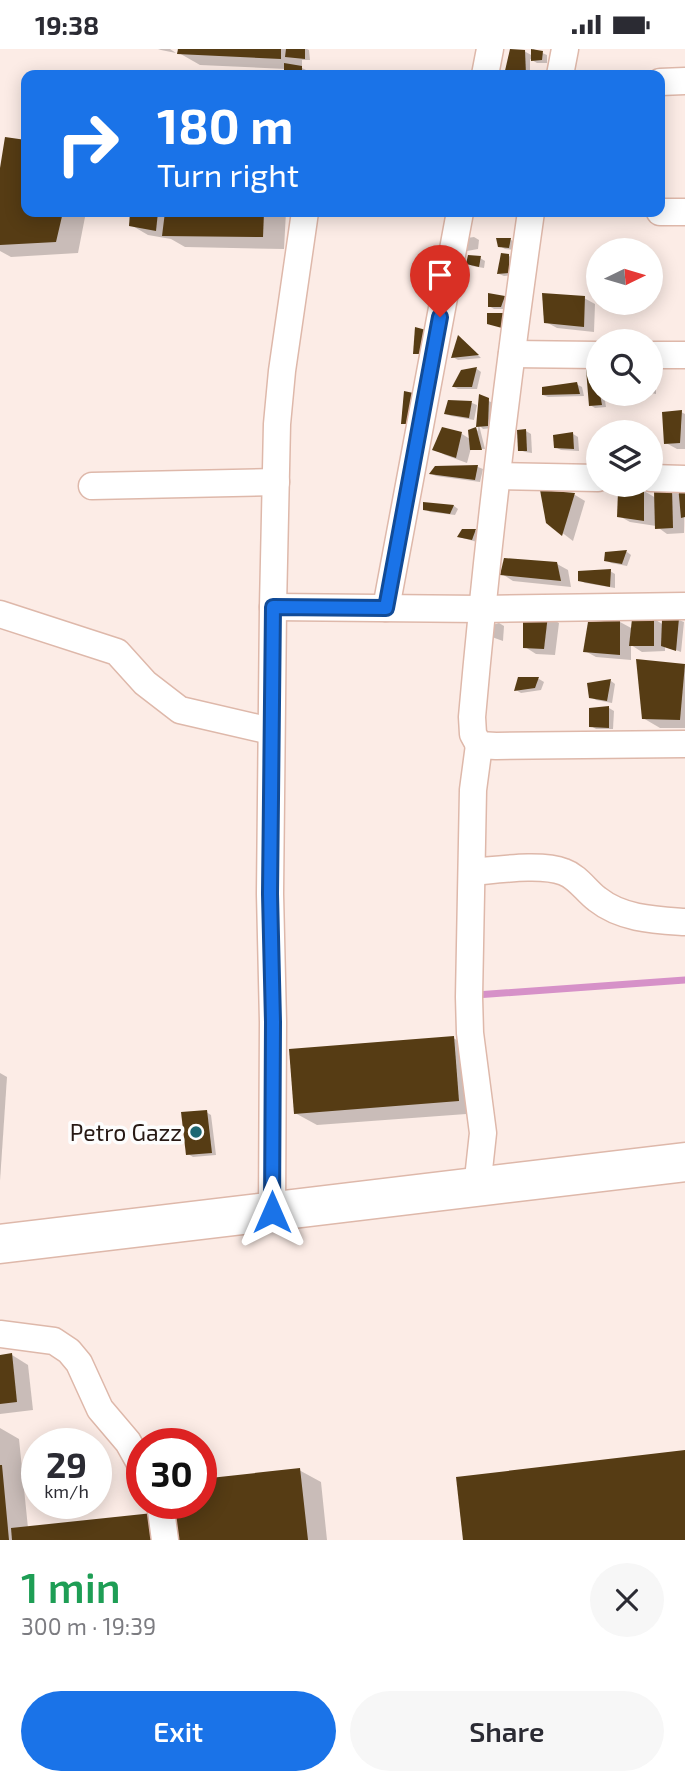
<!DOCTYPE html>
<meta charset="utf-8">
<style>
:root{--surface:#fff;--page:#f7f7f7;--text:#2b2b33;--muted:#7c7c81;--accent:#1a73e8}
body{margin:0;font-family:"Exo 2",sans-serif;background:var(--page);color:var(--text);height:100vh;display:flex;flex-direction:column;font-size:26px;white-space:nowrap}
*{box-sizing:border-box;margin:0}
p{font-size:23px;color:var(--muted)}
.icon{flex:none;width:38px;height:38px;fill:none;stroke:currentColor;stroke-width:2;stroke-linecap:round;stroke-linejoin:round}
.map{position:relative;height:1491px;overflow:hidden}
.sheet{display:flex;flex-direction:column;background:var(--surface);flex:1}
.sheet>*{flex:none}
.hud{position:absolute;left:21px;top:21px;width:644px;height:147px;border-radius:14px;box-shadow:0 4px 18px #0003;background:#1a73e8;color:#fff;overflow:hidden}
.needle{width:46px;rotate:85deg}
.controls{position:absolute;left:586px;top:189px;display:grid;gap:14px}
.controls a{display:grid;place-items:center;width:77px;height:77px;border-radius:50%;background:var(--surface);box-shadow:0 4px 18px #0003;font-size:35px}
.speed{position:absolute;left:21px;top:1379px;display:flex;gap:14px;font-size:35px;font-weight:700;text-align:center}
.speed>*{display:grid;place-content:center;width:91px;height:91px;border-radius:50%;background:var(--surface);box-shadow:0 4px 18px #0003;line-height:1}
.speed small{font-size:18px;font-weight:400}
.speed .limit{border:10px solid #d22;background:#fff;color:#111}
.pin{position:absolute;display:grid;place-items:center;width:60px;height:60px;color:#fff;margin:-72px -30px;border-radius:50% 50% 50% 0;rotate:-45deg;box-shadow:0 0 7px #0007}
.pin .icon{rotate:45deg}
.me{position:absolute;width:77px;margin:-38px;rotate:0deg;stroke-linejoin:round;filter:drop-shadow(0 0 5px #0008)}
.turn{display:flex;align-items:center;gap:24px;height:147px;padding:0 21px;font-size:32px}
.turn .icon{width:91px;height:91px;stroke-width:2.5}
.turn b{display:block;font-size:49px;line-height:60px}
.round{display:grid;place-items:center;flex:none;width:74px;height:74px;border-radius:37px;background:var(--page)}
.head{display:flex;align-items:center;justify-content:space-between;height:119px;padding:0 21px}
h1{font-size:42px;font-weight:600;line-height:52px;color:#1e9e55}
.button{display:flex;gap:14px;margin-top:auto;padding:14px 21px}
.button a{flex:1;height:80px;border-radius:42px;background:var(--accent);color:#fff;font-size:28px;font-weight:600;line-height:80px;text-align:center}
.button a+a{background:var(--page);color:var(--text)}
.status{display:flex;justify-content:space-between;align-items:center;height:49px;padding:0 35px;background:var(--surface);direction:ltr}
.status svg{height:19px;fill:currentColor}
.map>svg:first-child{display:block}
</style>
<div class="status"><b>19:38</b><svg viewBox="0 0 49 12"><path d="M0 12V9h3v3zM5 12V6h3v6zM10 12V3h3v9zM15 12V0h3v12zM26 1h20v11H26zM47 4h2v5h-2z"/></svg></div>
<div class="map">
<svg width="685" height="1491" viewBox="0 0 685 1491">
<rect width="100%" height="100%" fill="#fcece6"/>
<g fill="#0003">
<polygon points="158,0 170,0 176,4 161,1"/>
<polygon points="177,0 307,0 309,1 310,11 302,11 302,19 306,21 307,26 297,26 291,25 286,20 200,16 179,4 179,1"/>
<polygon points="533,0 547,6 547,14 537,14 530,10 530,21 542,22 548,26 536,26 531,23 531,26 506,26 524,2 533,7"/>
<polygon points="6,90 26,93 26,163 86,163 78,204 11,208 0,202 0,130"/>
<polygon points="132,163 286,163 284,200 185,198 171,190 148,186 131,176"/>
<polygon points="474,188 479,191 478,200 467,202 463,200 467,189"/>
<polygon points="511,191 515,193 514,201 505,200 500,197"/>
<polygon points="509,207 514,210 514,226 504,227 499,225"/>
<polygon points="480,209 485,212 484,219 472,217 468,214"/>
<polygon points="490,246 505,248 510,251 507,260 494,260 489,257"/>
<polygon points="584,249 595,255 594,283 557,279 546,273"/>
<polygon points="463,291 481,309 458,311 453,308"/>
<polygon points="477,320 481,323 477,340 458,340 454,338 463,323"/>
<polygon points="596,320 598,322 598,345 604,345 606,358 595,359 590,356"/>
<polygon points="651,328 656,331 656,345 651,344"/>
<polygon points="576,335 582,338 584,347 548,348 543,346"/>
<polygon points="480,348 493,354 493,379 483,380 479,376 485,400 471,399 467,414 445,406 434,400 462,385 470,390 476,380 478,382"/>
<polygon points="449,352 472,354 477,356 474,371 451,367 446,365"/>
<polygon points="681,363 685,365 685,400 677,400 666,394"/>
<polygon points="526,382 531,385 532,404 525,403 520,401"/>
<polygon points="573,385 578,388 579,402 561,401 555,398"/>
<polygon points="478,418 483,420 480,433 436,427 432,425 436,419"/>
<polygon points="685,438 684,484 667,485 656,477 630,473 619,467 644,442 656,449 672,441 681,446"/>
<polygon points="542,443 575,446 585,452 573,492 548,473"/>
<polygon points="425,455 454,457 458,460 455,466 430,463 425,460"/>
<polygon points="463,482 476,482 481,485 477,493 459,488"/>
<polygon points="627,503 631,506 627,517 611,514 606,511 606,505"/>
<polygon points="557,515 568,521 571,538 513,532 502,525"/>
<polygon points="610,522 615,525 615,539 585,534 579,531"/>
<polygon points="548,568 559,574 555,606 536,605 525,598"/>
<polygon points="654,570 664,576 664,572 679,571 684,573 681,603 665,597 665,602 642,603 631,596 631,611 596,608 585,602 620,573 633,580"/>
<polygon points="499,574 504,577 503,592 489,587 489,577"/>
<polygon points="638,612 685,617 685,679 660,679 643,669"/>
<polygon points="519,629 539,630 544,633 541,641 521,644 516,641"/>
<polygon points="611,632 615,635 612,654 596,651 591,648"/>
<polygon points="609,659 614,662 613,680 596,680 591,677"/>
<polygon points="453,989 475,1001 480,1064 317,1076 295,1064"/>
<polygon points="0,1024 7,1028 0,1132"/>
<polygon points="206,1063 211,1066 216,1106 193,1108 188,1105"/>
<polygon points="12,1306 28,1316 33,1361 0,1365 0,1307"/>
<polygon points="0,1379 19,1390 28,1479 152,1465 201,1454 299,1421 321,1433 327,1491 0,1491"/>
</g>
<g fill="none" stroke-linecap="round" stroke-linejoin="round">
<polyline stroke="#d691c8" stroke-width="7" points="476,946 685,931"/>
</g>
<g fill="#563c14">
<polygon points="178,0 281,0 281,10 177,5"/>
<polygon points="286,0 305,0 305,10 285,8"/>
<polygon points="510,0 525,1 526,26 504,26"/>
<polygon points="531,0 543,2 542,11 531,12"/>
<polygon points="284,14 302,17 302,26 284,23"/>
<polygon points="5,88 26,91 26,163 63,163 56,193 0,196 0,119"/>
<polygon points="130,163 158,163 156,182 129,177"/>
<polygon points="165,163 264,163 263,188 162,187"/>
<polygon points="496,189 511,189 509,199 498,198"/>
<polygon points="501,204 509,205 509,224 497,225"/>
<polygon points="468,206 481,207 479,218 466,215"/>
<polygon points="488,244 505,247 501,258 488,258"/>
<polygon points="542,244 585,247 584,278 544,274"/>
<polygon points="487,264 506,264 502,279 487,275"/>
<polygon points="415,278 426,281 425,305 413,305"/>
<polygon points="458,286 479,306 451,309"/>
<polygon points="477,318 472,338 452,338 461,321"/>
<polygon points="596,318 598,345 600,345 602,356 589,357 586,320"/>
<polygon points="577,333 580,345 542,346 542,338"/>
<polygon points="404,342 418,345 409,375 401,375"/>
<polygon points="479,345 489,349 488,377 476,378"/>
<polygon points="448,351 472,352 469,369 444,365"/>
<polygon points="682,361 680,394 664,395 662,363"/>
<polygon points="442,378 462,383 456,409 432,401"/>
<polygon points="476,378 482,401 470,401 468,381"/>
<polygon points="526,380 527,402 518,402 517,381"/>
<polygon points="573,383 574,400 554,399 553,386"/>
<polygon points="478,416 475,431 429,425 435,417"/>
<polygon points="678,436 685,436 685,468 681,469"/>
<polygon points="672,439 673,479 655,480 654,441"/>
<polygon points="540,441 575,444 562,487 546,474"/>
<polygon points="644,441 644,472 617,468 618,443"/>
<polygon points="423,453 454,456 450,465 423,461"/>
<polygon points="462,480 476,480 472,491 457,488"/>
<polygon points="627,501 622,515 604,512 605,503"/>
<polygon points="504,509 557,513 561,532 500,526"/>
<polygon points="611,520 610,538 578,532 578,522"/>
<polygon points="548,566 544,600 523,599 523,571"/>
<polygon points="654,568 654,597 629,597 632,570"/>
<polygon points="679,569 676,602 661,597 662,571"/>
<polygon points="620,571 620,606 583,603 588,573"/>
<polygon points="636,610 685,615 680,671 642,670"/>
<polygon points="518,628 539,628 535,639 514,642"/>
<polygon points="611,630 607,652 589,649 587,634"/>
<polygon points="609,657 609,679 589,678 589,659"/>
<polygon points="454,987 459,1052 294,1065 289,1000"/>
<polygon points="207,1061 212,1104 186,1106 181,1063"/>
<polygon points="12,1304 17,1353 0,1355 0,1306"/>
<polygon points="685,1401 685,1491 463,1491 456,1428"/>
<polygon points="0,1416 2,1416 9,1491 0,1491"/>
<polygon points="300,1419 308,1491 174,1491 170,1454 201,1454 201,1430"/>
<polygon points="153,1464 156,1491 12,1491 11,1479"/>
</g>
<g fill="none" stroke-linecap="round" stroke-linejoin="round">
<g stroke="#deb8aa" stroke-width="29">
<g id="minor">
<polyline points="485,26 490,0"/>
<polyline points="560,26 565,0"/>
<polyline points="660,33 685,32"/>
<path d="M531,163c-24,168 -44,336 -59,505l1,17 6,11 17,1 189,-2"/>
<polyline points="660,163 685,163"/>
<polyline points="512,305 598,306"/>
<polyline points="651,306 685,306"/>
<polyline points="498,427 598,429"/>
<polyline points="651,429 685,430"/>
<polyline points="92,437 276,433"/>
<polyline points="273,558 482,560 685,557"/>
<polyline points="386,559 460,163"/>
<polyline points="0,565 117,603 145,634 180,661 271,682"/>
<path d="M472,823c25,-2 69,-9 92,0 14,5 22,19 33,27 25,20 58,21 88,23"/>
<polyline points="477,1139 483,1084 470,984 469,948 473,741 479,696"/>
<polyline points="272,1163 273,973 270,845 273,558 277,375 282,322 305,163"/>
<polyline points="0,1285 54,1292 69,1302 79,1314 100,1360 128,1393 142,1418"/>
<polyline points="160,1454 165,1491"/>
</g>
</g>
<g stroke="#deb8aa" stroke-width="41">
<polyline id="highway" points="0,1195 685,1113"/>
</g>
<use href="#minor" stroke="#fff" stroke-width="26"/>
<use href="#highway" stroke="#fff" stroke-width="38"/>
</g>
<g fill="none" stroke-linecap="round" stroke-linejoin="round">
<g stroke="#114b97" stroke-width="18">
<polyline id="route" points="272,1163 273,973 270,845 273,558 386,559 440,268"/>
</g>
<use href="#route" stroke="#1a73e8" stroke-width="12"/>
</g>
<circle fill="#1e6873" stroke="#fdfdfd" stroke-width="2.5" cx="196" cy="1083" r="7"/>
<g text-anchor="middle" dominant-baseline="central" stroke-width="7" stroke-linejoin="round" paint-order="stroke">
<g font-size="23" fill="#271914" stroke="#fdfdfd" text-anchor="end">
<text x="182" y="1083">Petro Gazz</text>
</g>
</g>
</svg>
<div class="controls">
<a><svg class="needle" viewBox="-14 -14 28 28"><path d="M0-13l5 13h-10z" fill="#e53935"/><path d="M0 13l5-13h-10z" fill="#7c7c81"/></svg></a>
<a><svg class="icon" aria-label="search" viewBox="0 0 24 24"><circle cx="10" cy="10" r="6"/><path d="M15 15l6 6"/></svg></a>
<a><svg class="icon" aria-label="layers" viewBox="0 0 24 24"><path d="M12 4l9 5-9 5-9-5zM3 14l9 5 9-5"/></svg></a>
</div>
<div class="speed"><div>29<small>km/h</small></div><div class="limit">30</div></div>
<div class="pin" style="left:440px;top:268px;background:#d93025"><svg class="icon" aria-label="arrive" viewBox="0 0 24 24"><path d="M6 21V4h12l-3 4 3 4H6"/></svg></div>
<svg class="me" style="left:272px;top:1163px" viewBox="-20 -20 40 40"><path d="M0-17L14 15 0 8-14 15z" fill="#1a73e8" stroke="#fff" stroke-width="4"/></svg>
<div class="hud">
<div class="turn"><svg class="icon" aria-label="right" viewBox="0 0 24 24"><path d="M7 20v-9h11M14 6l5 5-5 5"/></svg><div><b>180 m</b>Turn right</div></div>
</div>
</div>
<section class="sheet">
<div class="head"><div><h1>1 min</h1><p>300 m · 19:39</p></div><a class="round"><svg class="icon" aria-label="close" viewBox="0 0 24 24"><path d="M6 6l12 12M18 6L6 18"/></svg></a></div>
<div class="button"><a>Exit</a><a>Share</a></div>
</section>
